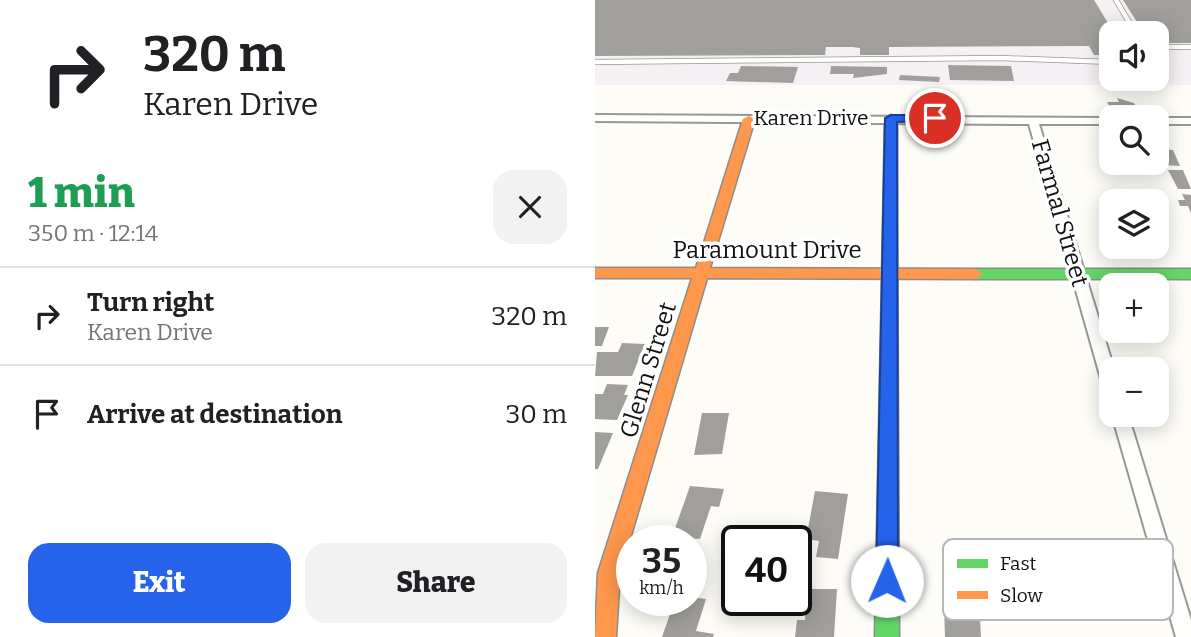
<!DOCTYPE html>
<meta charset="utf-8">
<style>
:root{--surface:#fff;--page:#f2f2f2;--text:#202124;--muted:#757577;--line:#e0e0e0;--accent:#2563eb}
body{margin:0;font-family:Bitter,serif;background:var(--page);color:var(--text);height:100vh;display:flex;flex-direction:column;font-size:26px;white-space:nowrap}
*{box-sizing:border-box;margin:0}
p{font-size:23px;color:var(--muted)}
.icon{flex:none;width:38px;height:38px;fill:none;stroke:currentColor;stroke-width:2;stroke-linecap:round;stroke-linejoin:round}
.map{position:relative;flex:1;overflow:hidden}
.drawer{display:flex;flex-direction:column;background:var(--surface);width:595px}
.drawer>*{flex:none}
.top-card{background:#fff;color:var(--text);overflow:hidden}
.fabs{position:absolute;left:504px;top:21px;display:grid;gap:14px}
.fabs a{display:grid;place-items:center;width:70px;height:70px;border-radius:14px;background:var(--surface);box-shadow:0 4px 18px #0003;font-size:35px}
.speed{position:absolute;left:21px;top:525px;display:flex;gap:14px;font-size:35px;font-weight:700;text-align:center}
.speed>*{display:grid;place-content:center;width:91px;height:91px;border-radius:50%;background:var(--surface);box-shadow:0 4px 18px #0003;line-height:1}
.speed small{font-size:18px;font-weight:400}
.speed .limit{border:4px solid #111;border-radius:10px;background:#fff;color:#111}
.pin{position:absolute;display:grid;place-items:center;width:60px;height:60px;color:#fff;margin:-30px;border:4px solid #fff;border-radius:50%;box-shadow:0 2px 7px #0007}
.me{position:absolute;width:77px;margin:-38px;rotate:1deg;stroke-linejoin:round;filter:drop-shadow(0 0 5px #0008)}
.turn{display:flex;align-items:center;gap:24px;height:147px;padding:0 28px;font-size:32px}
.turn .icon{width:91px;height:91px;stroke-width:2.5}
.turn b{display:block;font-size:49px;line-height:60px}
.round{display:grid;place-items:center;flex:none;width:74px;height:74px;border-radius:21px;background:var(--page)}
.head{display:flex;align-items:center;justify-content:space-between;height:119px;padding:0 28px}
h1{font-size:42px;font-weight:800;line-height:52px;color:#1e9e55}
.cta{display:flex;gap:14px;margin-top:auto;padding:14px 28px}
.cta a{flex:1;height:80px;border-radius:21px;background:var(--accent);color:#fff;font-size:28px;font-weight:800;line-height:80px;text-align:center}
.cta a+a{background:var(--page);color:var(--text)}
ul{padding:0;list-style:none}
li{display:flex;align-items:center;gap:21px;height:98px;padding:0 28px;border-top:2px solid var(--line)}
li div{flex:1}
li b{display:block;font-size:26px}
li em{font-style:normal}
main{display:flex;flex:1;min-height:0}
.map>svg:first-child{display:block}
</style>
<main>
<section class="drawer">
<div class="top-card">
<div class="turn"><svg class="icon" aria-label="right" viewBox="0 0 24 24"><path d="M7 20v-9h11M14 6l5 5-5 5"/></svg><div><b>320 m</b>Karen Drive</div></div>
</div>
<div class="head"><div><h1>1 min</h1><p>350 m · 12:14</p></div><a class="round"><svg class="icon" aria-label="close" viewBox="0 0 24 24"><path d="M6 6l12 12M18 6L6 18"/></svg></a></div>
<ul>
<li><svg class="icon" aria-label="right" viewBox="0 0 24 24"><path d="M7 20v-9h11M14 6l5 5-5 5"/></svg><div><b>Turn right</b><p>Karen Drive</p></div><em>320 m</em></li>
<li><svg class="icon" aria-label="arrive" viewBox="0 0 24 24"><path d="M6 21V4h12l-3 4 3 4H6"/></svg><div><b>Arrive at destination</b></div><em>30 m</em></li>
</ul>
<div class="cta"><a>Exit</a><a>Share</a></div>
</section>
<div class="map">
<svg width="596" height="637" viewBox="0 0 596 637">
<rect width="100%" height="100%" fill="#fdfcf7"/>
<path fill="#f5f0f3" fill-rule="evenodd" d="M0,0h596v85h-596zM516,33h46v46h-46z"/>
<g fill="#a19f9c">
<polygon points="0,0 499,0 519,33 516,33 516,55 499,55 494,46 294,47 294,55 265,55 265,48 257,47 231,47 230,55 0,56"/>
<polygon points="528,0 596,0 596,43 562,43 562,33 549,33"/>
<polygon points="353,65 416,66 419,81 355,80"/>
<polygon points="146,66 203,67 198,83 131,81 135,73 143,73"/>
<polygon points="236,66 292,67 292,74 258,78 259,74 235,74"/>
<polygon points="305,75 345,77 344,82 304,80"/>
<polygon points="522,98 539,103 542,109 516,109 512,102 524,102"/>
<polygon points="562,149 578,150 585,166 570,165 567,158 562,158"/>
<polygon points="573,170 588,170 596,189 583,189"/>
<polygon points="587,194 596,195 596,213 593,206 585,206 583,200 590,200"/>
<polygon points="0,327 14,327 7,346 0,346"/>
<polygon points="27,343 50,344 37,376 0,376 2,352 23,352"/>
<polygon points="12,384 33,385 29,395 33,395 22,420 0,419 0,394 8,394"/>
<polygon points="107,413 134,413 127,454 99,455"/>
<polygon points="0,432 18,433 3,469 0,469"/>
<polygon points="95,486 129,489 124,507 116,506 105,539 77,537"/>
<polygon points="220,491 253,494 243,559 221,557 224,541 211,539"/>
<polygon points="212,589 242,589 239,637 200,637 202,620 210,620"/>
<polygon points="96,597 111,599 101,631 119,634 118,637 67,637 80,600 96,600"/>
<polygon points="349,607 361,607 362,617 385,617 386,637 350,637"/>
</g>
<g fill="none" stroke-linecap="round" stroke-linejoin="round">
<g stroke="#979795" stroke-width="6">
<g id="lane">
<polyline points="521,0 540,32"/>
<polyline points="562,57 571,47 596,47"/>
<polyline points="0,62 405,58 516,62"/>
</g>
</g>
<g stroke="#979795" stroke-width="4">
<g id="street">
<polygon points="0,115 516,118 516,124 444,124 519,369 516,369 516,392 511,390 508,386 434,124 0,121"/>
<rect x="562" y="118" width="34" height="6"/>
<polygon points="517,415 533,415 596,620 596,637 581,637"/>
</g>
</g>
<g stroke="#8e8d8b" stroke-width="3">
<g id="fast">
<polygon points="295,223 302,227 304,637 280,637 288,227"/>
<polygon points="381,269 596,269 596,279 381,279 374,274"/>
</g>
</g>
<g stroke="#8e8d8b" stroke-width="3">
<g id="slow">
<polygon points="296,115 302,118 302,227 295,231 288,227 290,118"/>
<polygon points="154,116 160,119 115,268 381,269 388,274 381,279 112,278 25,573 21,637 0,637 3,573 97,278 0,278 0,268 101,268 148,119"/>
</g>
</g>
<use href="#lane" stroke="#fffffe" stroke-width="4.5"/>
<use href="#street" fill="#fffffe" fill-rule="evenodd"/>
<use href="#fast" fill="#63d668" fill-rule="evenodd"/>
<use href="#slow" fill="#ff974d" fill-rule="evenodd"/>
</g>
<polygon fill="#2563eb" stroke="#184099" stroke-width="2" points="296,115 340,115 345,118 340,121 302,122 303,581 300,589 292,592 284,589 281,581 290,118"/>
<g text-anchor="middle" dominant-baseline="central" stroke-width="7" stroke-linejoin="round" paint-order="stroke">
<g font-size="21" fill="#111" stroke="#fff">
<text x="216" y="118">Karen Drive</text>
</g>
<g font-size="24" fill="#111" stroke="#fff">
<text transform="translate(465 213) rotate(74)">Farmal Street</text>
<text x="172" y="250">Paramount Drive</text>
<text transform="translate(53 370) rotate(-73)">Glenn Street</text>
</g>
</g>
<rect x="348" y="539" width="230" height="81" rx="10" fill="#fff" stroke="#b8b8b8" stroke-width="2"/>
<rect x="362" y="559" width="31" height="9" fill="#63d668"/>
<rect x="362" y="591" width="31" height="8" fill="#ff974d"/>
<g font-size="19" fill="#111">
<text x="405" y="570">Fast</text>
<text x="405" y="602">Slow</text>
</g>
</svg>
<div class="fabs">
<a><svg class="icon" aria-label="sound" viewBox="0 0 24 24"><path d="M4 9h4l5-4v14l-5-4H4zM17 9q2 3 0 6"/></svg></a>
<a><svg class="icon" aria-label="search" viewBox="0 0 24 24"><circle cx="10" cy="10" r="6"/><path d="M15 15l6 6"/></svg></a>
<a><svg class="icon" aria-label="layers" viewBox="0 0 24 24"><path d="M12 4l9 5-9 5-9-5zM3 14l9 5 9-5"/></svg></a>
<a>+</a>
<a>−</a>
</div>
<div class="speed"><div>35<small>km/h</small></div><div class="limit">40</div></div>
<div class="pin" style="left:340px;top:118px;background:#d93025"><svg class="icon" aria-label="arrive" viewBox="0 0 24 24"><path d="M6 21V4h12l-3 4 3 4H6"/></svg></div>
<svg class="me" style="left:292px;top:581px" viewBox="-20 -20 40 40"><circle r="19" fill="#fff"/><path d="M0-13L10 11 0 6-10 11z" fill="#2563eb"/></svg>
</div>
</main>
